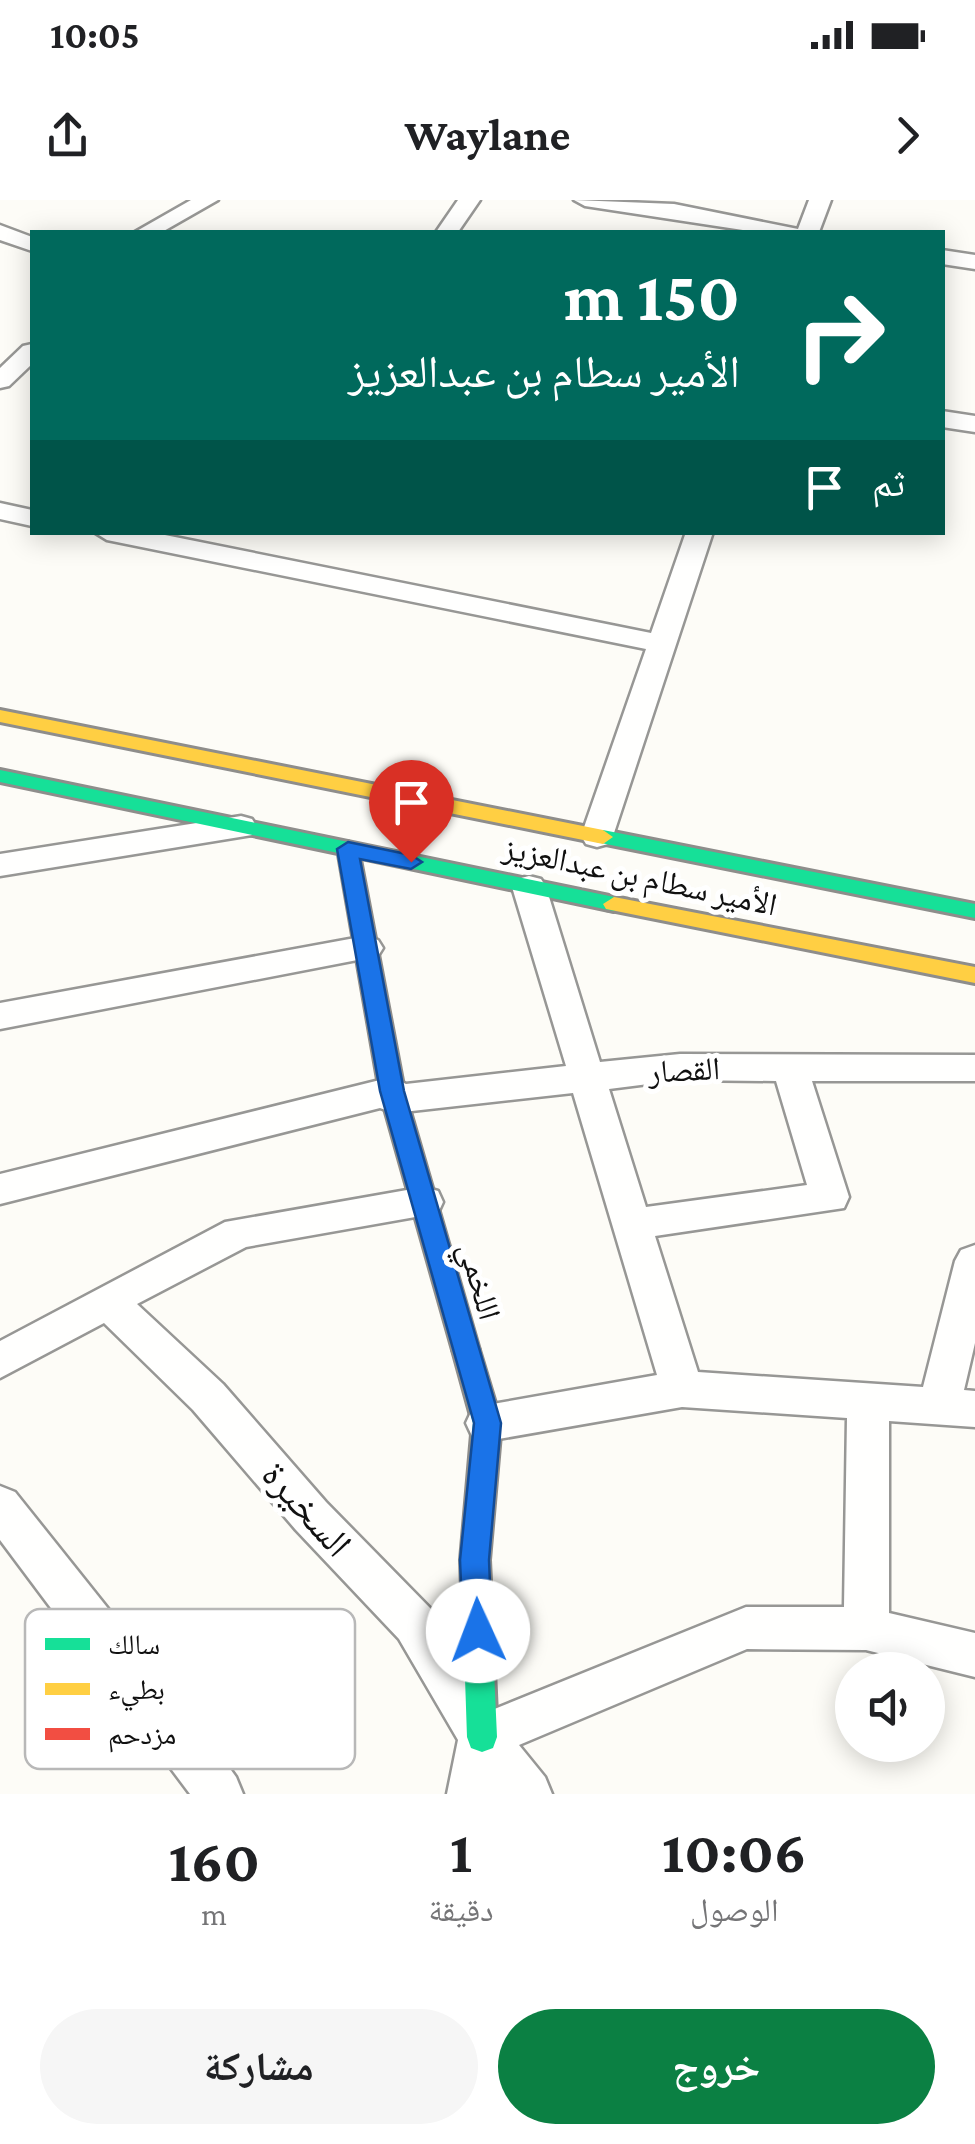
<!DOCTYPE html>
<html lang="ar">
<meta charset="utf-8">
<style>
:root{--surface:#fff;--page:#f6f6f6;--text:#202124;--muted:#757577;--accent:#0b8043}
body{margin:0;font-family:"Crimson Pro","Noto Naskh Arabic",serif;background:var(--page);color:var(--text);direction:rtl;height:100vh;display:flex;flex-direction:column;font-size:38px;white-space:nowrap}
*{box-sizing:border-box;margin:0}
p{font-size:32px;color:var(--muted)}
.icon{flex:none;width:55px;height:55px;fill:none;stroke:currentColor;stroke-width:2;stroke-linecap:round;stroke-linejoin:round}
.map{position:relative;height:1594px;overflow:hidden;direction:ltr}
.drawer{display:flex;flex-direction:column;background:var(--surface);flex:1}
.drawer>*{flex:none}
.top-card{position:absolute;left:30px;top:30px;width:915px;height:305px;border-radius:0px;box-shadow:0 5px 25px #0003;direction:rtl;background:#00695c;color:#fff;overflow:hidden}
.buttons{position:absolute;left:835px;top:1452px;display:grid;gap:20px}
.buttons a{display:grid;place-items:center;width:110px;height:110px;border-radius:50%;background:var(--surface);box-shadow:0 5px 25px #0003;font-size:50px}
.pin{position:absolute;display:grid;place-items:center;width:85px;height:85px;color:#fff;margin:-102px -42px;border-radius:50% 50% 50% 0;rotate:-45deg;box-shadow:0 0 10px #0007}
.pin .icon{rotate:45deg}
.me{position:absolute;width:110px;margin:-55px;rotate:358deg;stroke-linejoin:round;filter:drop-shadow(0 0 8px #0008)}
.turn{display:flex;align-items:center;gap:35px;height:210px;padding:0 40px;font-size:45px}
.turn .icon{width:130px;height:130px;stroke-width:2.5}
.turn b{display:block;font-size:70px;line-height:85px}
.then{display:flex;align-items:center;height:95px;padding:0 40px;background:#0003;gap:20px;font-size:38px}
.eta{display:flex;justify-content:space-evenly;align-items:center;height:170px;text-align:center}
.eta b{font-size:60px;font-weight:700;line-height:70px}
.cta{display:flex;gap:20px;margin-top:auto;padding:20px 40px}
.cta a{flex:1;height:115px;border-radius:60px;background:var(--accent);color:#fff;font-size:40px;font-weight:700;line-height:115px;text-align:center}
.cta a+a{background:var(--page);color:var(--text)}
.status{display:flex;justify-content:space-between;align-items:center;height:70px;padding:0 50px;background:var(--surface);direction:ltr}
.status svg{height:28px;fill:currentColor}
header{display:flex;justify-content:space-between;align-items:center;height:130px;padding:0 40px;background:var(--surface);font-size:45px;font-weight:700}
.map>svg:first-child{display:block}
</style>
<div class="status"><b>10:05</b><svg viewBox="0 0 49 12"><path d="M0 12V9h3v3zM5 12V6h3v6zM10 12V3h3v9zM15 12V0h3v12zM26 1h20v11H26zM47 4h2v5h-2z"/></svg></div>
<header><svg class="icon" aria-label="forward" viewBox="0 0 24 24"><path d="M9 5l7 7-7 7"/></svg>Waylane<svg class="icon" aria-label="share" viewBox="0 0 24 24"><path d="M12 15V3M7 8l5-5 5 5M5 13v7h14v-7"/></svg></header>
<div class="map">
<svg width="975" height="1594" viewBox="0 0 975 1594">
<rect width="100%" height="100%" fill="#fdfcf7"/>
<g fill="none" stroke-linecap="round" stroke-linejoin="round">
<g stroke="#979795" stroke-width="5">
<g id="street">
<polygon points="191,0 218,0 162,32 135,32"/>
<polygon points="458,0 480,0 458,32 436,32"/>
<polygon points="574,0 674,4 798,29 809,0 831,0 819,32 756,32 585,6"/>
<polygon points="0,25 32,37 32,51 0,40"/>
<polygon points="942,50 975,55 975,69 942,64"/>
<polygon points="32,144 32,164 9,186 0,188 0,168 23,146"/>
<polygon points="942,211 975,216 975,232 942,227"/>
<polygon points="0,303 32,310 32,326 0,319"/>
<polygon points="94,332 150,332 651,433 686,332 713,332 613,636 608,644 597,647 586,644 581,636 646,449 107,340"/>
<polygon points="241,616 252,619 257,627 252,635 0,676 0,654"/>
<path d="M529,676l12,3 5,8 54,175 80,-8 295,1v26h-163l37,116 -5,11 -189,28 43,136 225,15 32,-126 6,-11 14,-5v98l-11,47 11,1v36l-86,-6v192l86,20v44l-109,-27 -119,-1 -228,96 26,32 7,17h-105l11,-54 -59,-101 -103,-109 -103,-120 -89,-87 -104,55v-37l225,-119 199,-35 14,4 5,11 -5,11 -192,34 -109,57 86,80 103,118 105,107 61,101 254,-103h98l3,-189 -165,-11 -195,34 -15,-5 -6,-13 6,-13 15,-5 170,-30 -84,-282 -179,20 -14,-5 -380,96v-30l392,-97 14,7 160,-18 -54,-179 5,-8zM680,880l96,1 31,104 -161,22 -37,-118z"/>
<polygon points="366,736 378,740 383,748 378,756 0,829 0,803"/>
<polygon points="0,1286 15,1292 177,1495 236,1577 243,1594 190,1594 0,1340"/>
</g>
</g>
<g stroke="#8e8d8b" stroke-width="6">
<g id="fast">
<polygon points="0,570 614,697 625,704 614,711 0,582"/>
<polygon points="603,630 975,704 975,718 596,642 593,637 596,632"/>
<polygon points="466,1139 475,1142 479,1150 501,1223 489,1360 497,1537 493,1548 482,1552 471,1548 467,1537 461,1360 473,1223 453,1150 457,1142"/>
</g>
</g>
<g stroke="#8e8d8b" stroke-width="6">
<g id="slow">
<polygon points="0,510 603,630 613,637 603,644 0,522"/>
<polygon points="614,697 975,767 975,783 606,709 603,704"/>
</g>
</g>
<g stroke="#8e8d8b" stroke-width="6">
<polygon id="jam" points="348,642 358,649 404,891 479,1150 475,1158 466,1161 457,1158 453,1150 380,891 338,649"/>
</g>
<use href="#street" fill="#fffffe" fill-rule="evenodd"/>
<use href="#fast" fill="#16e098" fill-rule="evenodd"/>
<use href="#slow" fill="#ffcf43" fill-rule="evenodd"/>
<use href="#jam" fill="#f24e42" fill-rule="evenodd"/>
</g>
<polygon fill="#1a73e8" stroke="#114b97" stroke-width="2.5" points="348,642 411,655 422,662 411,669 360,659 404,891 501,1223 489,1360 492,1431 488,1441 478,1445 467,1441 463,1431 460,1360 474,1223 380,891 337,649"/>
<g text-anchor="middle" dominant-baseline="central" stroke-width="10" stroke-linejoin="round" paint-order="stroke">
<g font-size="32" fill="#111" stroke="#fff">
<text transform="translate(640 676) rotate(12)">الأمير سطام بن عبدالعزيز</text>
<text transform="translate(684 870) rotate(-3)">القصار</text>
<text transform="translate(480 1081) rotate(74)">اللخمي</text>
</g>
<g font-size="38" fill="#111" stroke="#fff">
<text transform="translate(307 1309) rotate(48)">السخيرة</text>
</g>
</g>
<rect x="25" y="1409" width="330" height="160" rx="15" fill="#fff" stroke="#b8b8b8" stroke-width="2.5"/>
<rect x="45" y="1438" width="45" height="12" fill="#16e098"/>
<rect x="45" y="1483" width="45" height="12" fill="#ffcf43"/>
<rect x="45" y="1528" width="45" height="12" fill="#f24e42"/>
<g font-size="28" fill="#111">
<text x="108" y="1454">سالك</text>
<text x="108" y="1499">بطيء</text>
<text x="108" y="1544">مزدحم</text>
</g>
</svg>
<div class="buttons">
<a><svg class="icon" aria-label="sound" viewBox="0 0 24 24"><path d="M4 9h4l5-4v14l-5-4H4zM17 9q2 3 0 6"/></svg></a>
</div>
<div class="pin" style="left:411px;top:662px;background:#d93025"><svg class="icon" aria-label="arrive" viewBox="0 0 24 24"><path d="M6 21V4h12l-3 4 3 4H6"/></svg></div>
<svg class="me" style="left:478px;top:1431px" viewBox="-20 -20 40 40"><circle r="19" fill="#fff"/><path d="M0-13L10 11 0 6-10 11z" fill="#1a73e8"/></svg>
<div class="top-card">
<div class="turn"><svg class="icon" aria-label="right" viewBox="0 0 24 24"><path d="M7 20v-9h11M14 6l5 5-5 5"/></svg><div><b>150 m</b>الأمير سطام بن عبدالعزيز</div></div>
<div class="then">ثم<svg class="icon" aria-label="arrive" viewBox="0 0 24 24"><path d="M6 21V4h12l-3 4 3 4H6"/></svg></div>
</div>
</div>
<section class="drawer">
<div class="eta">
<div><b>10:06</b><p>الوصول</p></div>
<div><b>1</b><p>دقيقة</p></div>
<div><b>160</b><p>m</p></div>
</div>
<div class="cta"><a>خروج</a><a>مشاركة</a></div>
</section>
